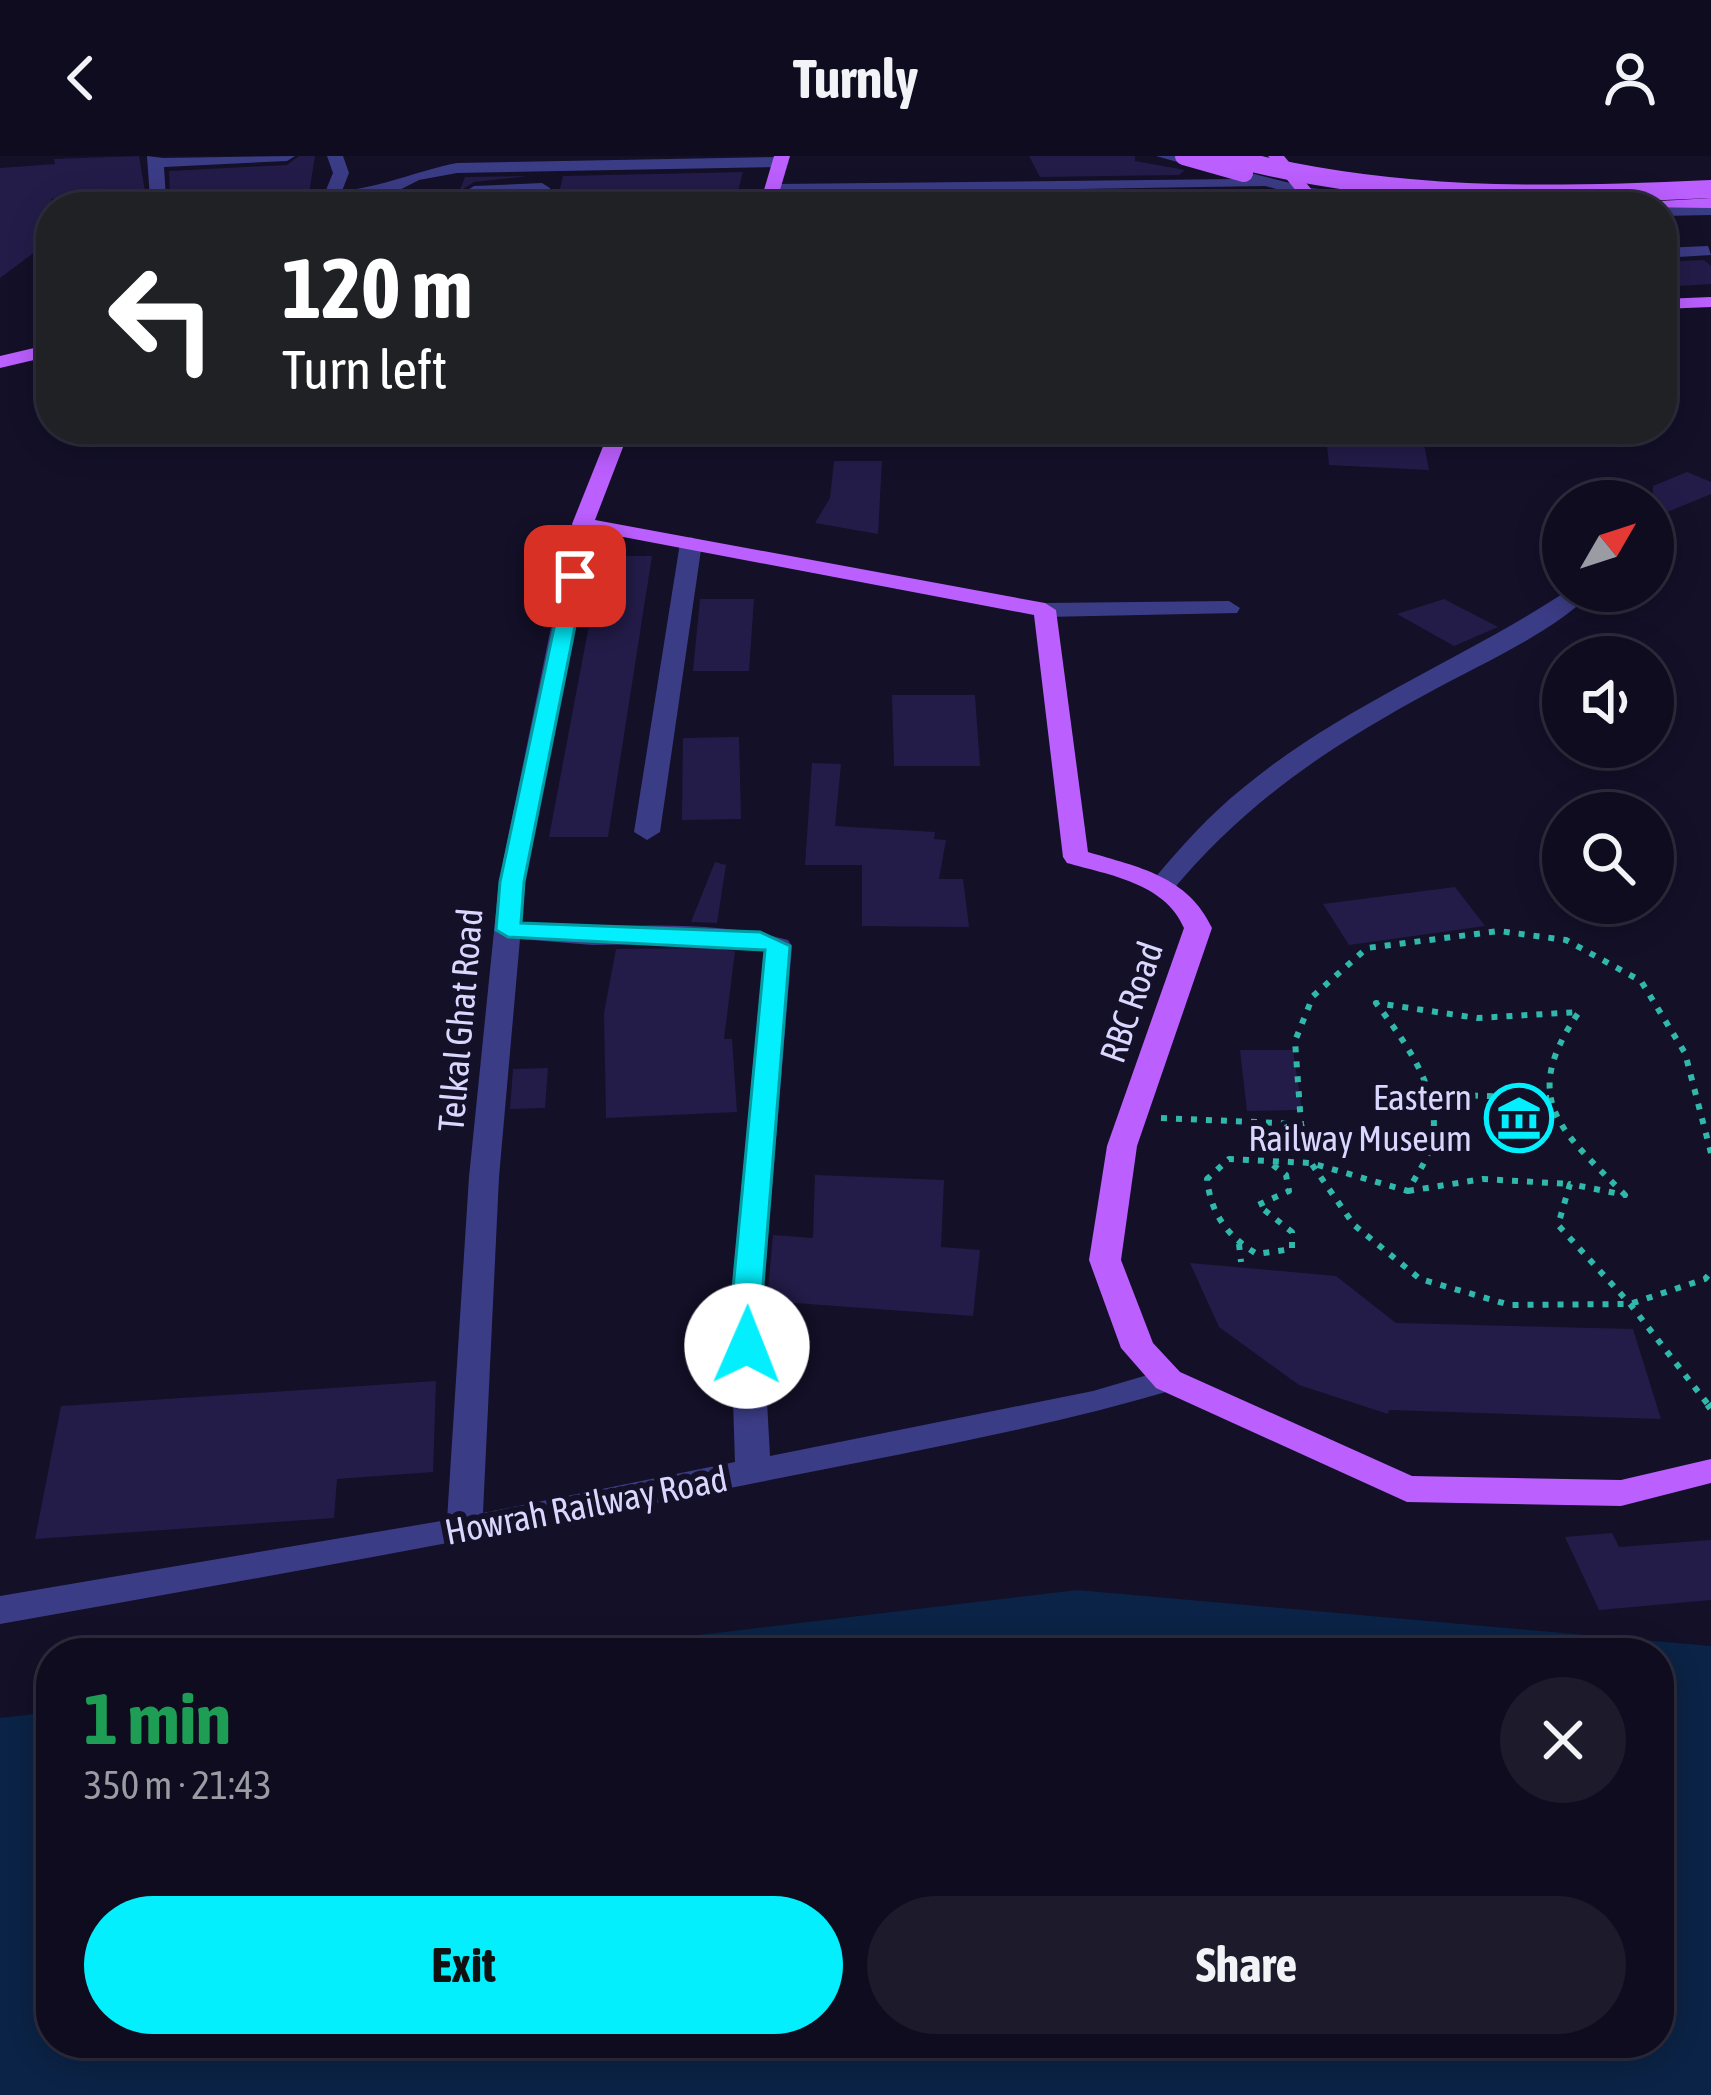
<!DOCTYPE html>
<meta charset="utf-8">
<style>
:root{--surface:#0e0c1e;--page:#1c1a2b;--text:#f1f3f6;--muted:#9b9ba4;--line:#2e2c3c;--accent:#04effd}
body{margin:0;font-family:"Asap Condensed",sans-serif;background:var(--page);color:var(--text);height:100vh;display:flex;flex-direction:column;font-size:45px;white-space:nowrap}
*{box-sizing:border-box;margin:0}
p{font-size:39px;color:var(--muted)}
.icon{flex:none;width:66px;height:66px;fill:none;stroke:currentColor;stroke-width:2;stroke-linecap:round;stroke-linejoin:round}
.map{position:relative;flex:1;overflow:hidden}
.side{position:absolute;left:36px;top:1482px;width:1638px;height:420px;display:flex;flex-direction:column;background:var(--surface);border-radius:48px;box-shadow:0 6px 30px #0003,0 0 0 3px var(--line)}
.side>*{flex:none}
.banner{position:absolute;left:36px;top:36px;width:1641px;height:252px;border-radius:48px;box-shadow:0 6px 30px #0003,0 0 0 3px var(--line);background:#202124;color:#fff;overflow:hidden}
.needle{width:78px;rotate:51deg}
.controls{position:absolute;left:1542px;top:324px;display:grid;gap:24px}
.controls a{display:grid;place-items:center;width:132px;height:132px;border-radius:50%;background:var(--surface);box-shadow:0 6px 30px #0003,0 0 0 3px var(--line);font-size:60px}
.pin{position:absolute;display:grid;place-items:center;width:102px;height:102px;color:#fff;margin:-51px;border-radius:24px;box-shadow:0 6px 18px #0006}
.me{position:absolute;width:132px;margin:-66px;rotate:1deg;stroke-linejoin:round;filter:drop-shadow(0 0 9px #0008)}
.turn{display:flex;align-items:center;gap:42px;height:252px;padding:0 48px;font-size:54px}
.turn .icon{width:156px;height:156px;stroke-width:2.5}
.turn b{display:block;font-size:84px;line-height:102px}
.round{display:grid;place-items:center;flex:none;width:126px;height:126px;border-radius:63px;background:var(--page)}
.summary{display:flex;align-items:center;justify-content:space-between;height:204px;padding:0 48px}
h1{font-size:72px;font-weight:700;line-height:90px;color:#1e9e55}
.primary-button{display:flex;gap:24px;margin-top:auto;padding:24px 48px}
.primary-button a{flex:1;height:138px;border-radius:72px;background:var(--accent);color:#111;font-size:48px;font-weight:700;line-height:138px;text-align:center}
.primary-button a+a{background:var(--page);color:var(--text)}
header{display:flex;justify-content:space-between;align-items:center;height:156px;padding:0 48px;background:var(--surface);font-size:54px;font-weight:700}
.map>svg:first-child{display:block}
</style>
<header><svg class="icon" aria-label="back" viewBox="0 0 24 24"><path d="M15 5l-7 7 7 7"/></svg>Turnly<svg class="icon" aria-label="person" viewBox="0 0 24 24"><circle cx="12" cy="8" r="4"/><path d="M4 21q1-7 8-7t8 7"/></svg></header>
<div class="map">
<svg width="1711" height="1939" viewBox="0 0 1711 1939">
<rect width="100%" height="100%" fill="#131028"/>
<polygon fill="#0b2346" points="1077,1434 1711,1490 1711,1939 0,1939 0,1562 51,1556 51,1887 1659,1887 1659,1497 547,1497"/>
<g fill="#231c49">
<polygon points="139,0 145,35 51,43 51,84 0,122 0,12 55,8 54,3"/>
<polygon points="299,0 315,0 308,44 290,45 291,51 157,51 170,42 169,15 287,9"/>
<polygon points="1029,0 1135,0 1135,5 1185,14 1179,19 1040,21"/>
<polygon points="743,16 735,46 557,45 563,20"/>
<polygon points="528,20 474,26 462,34 474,44 530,42 527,51 453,51 465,21"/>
<polygon points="1157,36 1138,51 1057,51 1050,38"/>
<polygon points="1704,104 1711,110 1711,128 1662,131 1662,106"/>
<polygon points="1361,273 1397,273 1398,282 1423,283 1429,314 1329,309 1326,279 1362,280"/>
<polygon points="834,305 882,305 878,378 815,367 830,342"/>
<polygon points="1687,316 1711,326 1711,338 1653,362 1653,330"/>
<polygon points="602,400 652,400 608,681 549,681"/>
<polygon points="700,443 754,443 749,515 693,515"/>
<polygon points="1444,443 1498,471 1454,490 1397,458"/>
<polygon points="892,539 975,539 980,610 894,610"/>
<polygon points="739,581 741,663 682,664 683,582"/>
<polygon points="812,607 841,608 835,670 935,676 934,683 946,684 939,723 963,723 969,771 862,770 862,709 805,709"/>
<polygon points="715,706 726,709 717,767 691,766"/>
<polygon points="1455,731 1485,770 1349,789 1323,748"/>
<polygon points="710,792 735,795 724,883 732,883 737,956 606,962 604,857 616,793"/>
<polygon points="1240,894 1293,894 1302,954 1247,955"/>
<polygon points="548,912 545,952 510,953 513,913"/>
<polygon points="815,1019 944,1024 941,1091 980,1094 973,1160 767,1145 773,1079 813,1082"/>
<polygon points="1190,1107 1336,1120 1396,1167 1633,1173 1661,1263 1389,1254 1388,1258 1299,1229 1219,1171"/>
<polygon points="436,1225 433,1316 337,1323 334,1362 35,1383 61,1250"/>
<polygon points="1612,1377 1619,1391 1711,1384 1711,1444 1599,1454 1565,1381"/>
</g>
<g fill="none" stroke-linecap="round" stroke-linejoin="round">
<g stroke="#30b9ab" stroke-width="6" stroke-dasharray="6 9" stroke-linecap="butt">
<polyline points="1427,938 1549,942"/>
<polyline points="1161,962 1301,968"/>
<polyline points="1711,997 1685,897 1641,825 1566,784 1499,775 1367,792 1313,840 1295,885 1301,968 1311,1007 1354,1069 1420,1123 1510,1149 1630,1148 1705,1123 1711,1116"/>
<path d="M1273,1009l13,10 3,16 -31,14 34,27v17l-35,5c-30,-18 -46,-40 -50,-75l22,-20 82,4 97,28c7,-14 17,-27 22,-42 17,-52 -25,-107 -54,-146l101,15 102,-6c-61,88 -18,118 46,183l-55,-11 -12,41 72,79 80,103"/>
<polyline points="1408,1035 1483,1023 1570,1028"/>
<polyline points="1239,1088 1241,1106"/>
</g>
<polyline stroke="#30b9ab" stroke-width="8" stroke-dasharray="8 12" stroke-linecap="butt" points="1708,1248 1711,1252"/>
<g fill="#3b3c86" fill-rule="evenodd">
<polygon points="147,0 163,2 295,0 287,5 164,11 166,42 158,47 150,42"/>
<path d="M327,0h16l6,17 -7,18c41,-4 74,-20 115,-28l324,-6 8,5 -8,5 -324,6 -38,7 -31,16 -69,11 14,-34z"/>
<polygon points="1156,0 1183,0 1310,32 1446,46 1454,51 1310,42 1265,30 776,38 768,33 776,28 1238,23"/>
<polygon points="542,27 550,32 550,51 534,51 534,37 474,40 466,35 474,30"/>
<polygon points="1711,49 1711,59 1662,60 1658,51"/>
<polygon points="1708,90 1711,99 1662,102 1662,92"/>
<path d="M583,362l11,6 -69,358 -3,41c88,8 180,-7 266,17l4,6 -30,364 8,146 323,-65 75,-22 12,3 5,8 -5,8c-131,39 -266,63 -400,90 -259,53 -519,100 -780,146v-28l447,-76 22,-343 30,-295 73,-358zM520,783l72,6 118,-2 54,8 -34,359 5,152 -252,51 16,-336z"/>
<polygon points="691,381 702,387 660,676 647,684 634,676 680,387"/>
<path d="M1567,435h26c-38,41 -114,74 -163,101 -103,56 -183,109 -259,200h-18l-4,-6 4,-6c28,-33 56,-65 90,-92 97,-81 219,-128 324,-197z"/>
<polygon points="1229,445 1240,452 1237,457 1045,461 1034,454 1045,447"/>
</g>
<g fill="#bb5ffe" fill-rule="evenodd">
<polygon points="774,0 790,0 775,51 759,51"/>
<polygon points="1268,0 1284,0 1326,51 1309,51"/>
<polygon points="1362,34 1450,44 1560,46 1568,51 1425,51 1356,42 1354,39"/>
<polygon points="1711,42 1711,52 1635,51 1643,46"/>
<polygon points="1711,141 1711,151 1662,153 1662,143"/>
<polygon points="51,188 51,200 0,212 0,200"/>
<path d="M610,273h20l-35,91 450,83 11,7 32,242c50,15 100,24 124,76l-75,218 -16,114 32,83 27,29 232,104 209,4 90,-21v24l-90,23 -214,-4 -251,-114 -35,-40 -32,-88 18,-114 77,-218c-19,-45 -75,-53 -117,-65l-4,-6 -29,-242 -458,-87 -4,-4z"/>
</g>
<g stroke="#bb5ffe" stroke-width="18">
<polyline points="1184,0 1244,17"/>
<path d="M1225,0c161,44 321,41 486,33"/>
</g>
</g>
<polygon fill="#04effd" stroke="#039ba4" stroke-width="3" points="575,414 585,420 524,726 521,767 760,776 790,790 761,1154 762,1190 747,1200 732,1190 731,1154 765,794 508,781 496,774 500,726 565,420"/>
<defs>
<g id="museum-ring" transform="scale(3.45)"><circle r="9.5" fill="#131028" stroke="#04effd" stroke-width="1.5"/><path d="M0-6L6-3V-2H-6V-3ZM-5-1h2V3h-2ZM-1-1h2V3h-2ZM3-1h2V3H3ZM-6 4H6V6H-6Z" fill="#04effd"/></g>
</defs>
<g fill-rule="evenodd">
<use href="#museum-ring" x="1519" y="962"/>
</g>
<g text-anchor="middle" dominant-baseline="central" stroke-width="12" stroke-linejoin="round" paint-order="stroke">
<g font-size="36" fill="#dad7ff" stroke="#131028">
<text transform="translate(1131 846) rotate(-71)">RBC Road</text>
<text transform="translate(460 864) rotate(-85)">Telkal Ghat Road</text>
<text transform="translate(586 1349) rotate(-11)">Howrah Railway Road</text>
</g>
<g font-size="36" fill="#dad7ff" stroke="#131028" text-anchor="end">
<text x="1472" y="941">Eastern<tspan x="1472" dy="41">Railway Museum</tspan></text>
</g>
</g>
</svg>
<div class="controls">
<a><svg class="needle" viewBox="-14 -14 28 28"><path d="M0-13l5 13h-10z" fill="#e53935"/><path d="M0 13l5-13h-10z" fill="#9b9ba4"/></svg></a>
<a><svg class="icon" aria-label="sound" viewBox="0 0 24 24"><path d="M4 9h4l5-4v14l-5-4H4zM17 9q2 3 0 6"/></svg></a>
<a><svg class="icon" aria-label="search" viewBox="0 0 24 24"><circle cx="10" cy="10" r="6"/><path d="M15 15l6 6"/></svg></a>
</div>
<div class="pin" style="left:575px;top:420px;background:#d93025"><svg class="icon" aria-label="arrive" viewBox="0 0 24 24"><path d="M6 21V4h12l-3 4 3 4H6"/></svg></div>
<svg class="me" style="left:747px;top:1190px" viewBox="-20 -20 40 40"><circle r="19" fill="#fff"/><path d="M0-13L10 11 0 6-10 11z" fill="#04effd"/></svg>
<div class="banner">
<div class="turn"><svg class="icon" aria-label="left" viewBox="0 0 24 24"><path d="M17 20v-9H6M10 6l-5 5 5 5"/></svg><div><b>120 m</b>Turn left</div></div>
</div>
<section class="side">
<div class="summary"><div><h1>1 min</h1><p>350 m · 21:43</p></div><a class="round"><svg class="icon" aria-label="close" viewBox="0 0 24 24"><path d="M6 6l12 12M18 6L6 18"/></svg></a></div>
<div class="primary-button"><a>Exit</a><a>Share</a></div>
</section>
</div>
